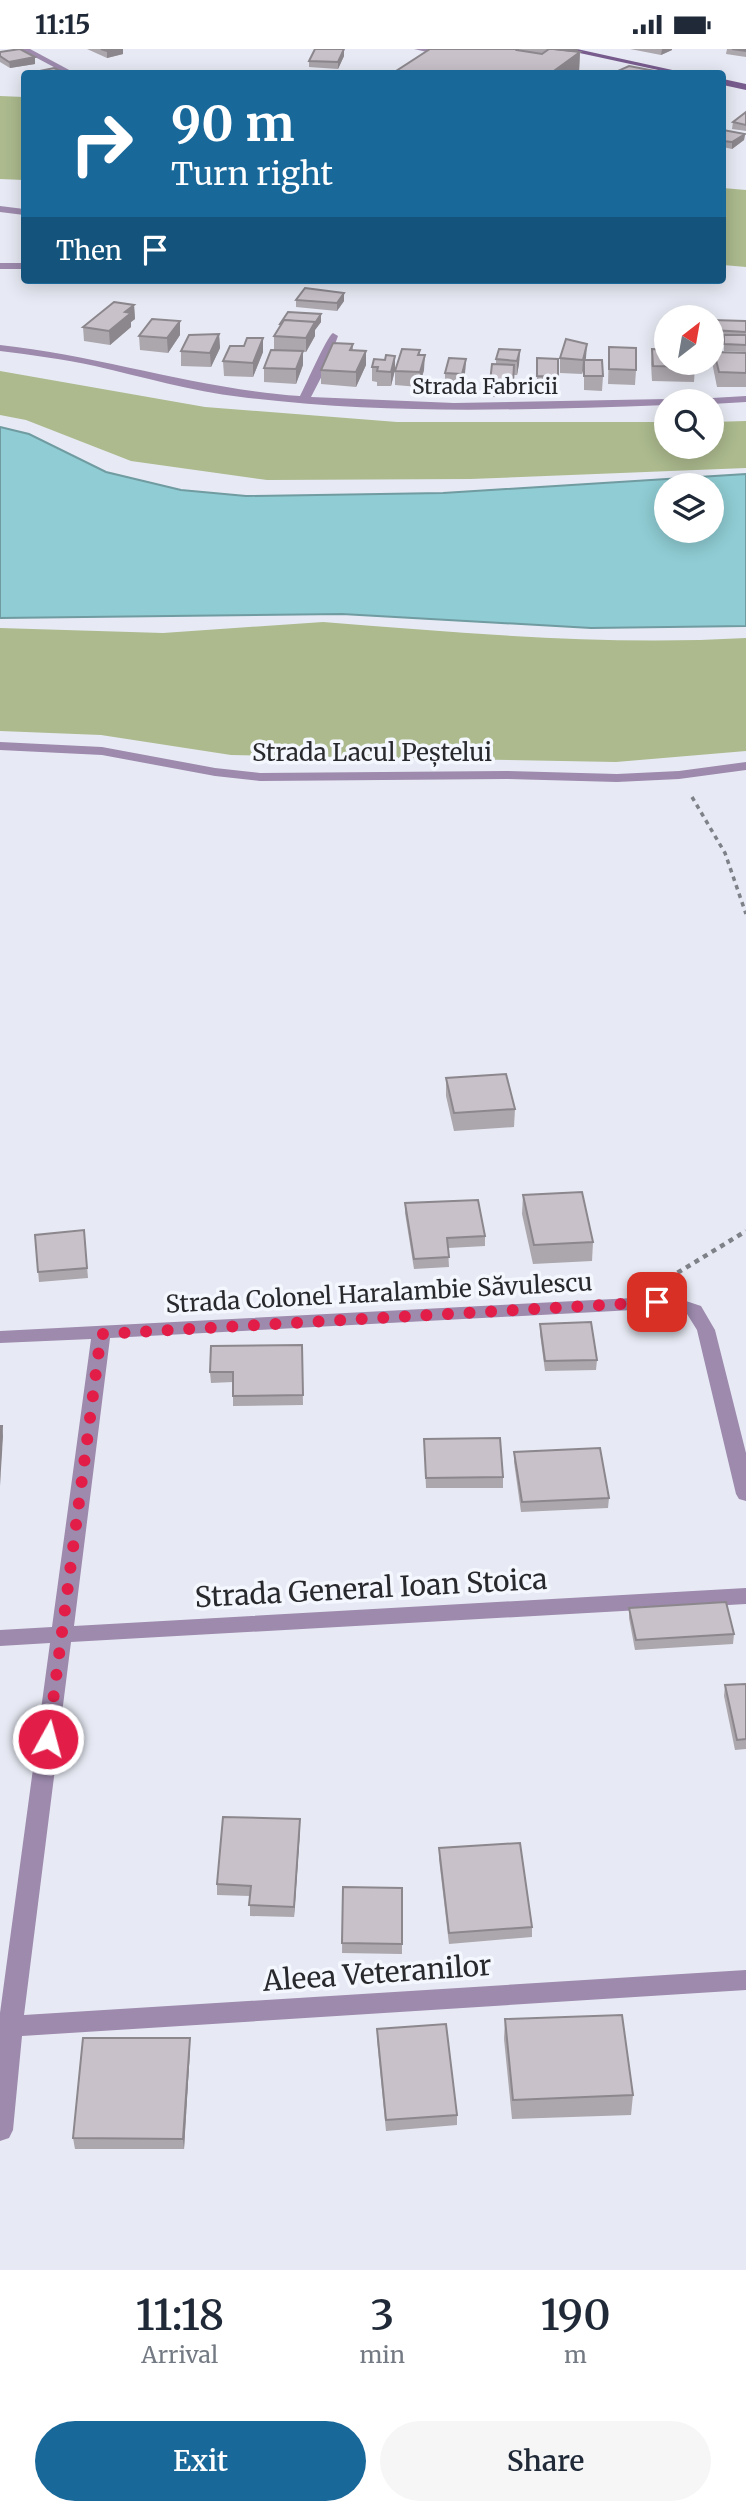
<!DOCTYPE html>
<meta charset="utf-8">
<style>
:root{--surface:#fff;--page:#f6f6f7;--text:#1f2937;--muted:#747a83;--accent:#19689a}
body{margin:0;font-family:Merriweather,serif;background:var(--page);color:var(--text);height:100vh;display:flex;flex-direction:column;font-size:26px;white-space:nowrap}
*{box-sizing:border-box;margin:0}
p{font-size:23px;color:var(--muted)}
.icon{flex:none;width:38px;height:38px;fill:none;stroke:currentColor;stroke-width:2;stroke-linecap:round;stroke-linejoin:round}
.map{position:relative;height:2221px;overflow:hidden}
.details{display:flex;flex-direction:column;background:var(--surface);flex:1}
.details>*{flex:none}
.hud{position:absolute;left:21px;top:21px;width:705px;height:214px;border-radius:7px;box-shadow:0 4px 18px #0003;background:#19689a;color:#fff;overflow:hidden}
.needle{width:46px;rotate:31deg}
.fabs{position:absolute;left:654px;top:256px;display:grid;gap:14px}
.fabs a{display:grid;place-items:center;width:70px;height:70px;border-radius:50%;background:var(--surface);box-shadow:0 4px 18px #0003;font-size:35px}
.pin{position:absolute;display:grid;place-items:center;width:60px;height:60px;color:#fff;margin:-30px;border-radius:14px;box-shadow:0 4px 10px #0006}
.me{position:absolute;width:77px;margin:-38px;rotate:7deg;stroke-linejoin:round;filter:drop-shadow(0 0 5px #0008)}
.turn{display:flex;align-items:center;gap:24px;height:147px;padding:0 35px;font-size:32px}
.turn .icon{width:91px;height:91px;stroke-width:2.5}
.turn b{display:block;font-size:49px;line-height:60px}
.then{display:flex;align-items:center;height:66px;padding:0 35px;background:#0003;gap:14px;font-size:26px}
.eta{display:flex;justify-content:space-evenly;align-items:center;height:119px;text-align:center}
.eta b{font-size:42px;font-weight:600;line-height:49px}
.primary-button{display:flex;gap:14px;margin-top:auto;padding:14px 35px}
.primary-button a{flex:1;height:80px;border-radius:42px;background:var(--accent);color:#fff;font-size:28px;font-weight:600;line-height:80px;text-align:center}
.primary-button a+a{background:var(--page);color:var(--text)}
.status{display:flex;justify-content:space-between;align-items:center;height:49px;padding:0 35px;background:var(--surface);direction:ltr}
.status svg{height:19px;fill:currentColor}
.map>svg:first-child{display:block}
</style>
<div class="status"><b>11:15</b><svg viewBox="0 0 49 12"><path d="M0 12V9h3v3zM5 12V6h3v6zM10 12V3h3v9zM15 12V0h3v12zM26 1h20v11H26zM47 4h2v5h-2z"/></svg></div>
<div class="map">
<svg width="746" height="2221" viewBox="0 0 746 2221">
<rect width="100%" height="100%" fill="#e7eaf4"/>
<g fill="#acba8e">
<polygon points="0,47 24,48 24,131 0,130"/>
<polygon points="723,139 746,141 746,218 723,216"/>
<polygon points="0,322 205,358 397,373 667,373 667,397 712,397 712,373 746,372 746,419 470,430 267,431 131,412 26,371 0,366"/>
<path d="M323,573c141,11 282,24 423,16v113l-130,11 -385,-7 -130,-20 -101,-4v-103l163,5z"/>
</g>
<path fill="#8fccd3" stroke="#709ba1" stroke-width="2" fill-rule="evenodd" d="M0,378l29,7 77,38 75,18 65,6 197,-3 303,-19v152l-155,2 -249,-14 -342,4zM667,436h45v45h-45z"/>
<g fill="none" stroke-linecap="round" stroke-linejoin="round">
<polyline stroke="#7f8188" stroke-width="3.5" stroke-dasharray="4.5 4.5" stroke-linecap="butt" points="692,748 725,804 746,865"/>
<polyline stroke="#7f8188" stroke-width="4.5" stroke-dasharray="5 5" stroke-linecap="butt" points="669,1229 746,1182"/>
<g fill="#9d8aad" fill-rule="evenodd">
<polygon points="20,0 30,0 73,23 65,24"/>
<polygon points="414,0 433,0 453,5 449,8"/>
<polygon points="0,157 24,160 24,166 0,163"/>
<rect x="0" y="214" width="24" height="6"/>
</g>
<g fill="#9d8aad" fill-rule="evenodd">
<path d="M333,284l5,3 -11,30 -16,31 143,6 213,-4 5,2h-5v4c-142,5 -285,10 -426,-8 -50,-6 -98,-20 -146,-31 -32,-7 -63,-11 -95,-15v-6c101,11 198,44 300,51 6,-11 27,-60 33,-63z"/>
<polygon points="746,347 746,353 712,355 712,352 707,352 712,349"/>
<polygon points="0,693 102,698 215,719 260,724 506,722 617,725 679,722 746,713 746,721 679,730 617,733 506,730 260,732 215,727 102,706 0,701"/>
<polygon points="671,1247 701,1257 715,1281 746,1404 746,1452 739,1450 736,1445 697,1281 687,1265 670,1259 110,1289 74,1577 746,1539 746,1555 71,1593 24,1966 746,1921 746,1941 22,1987 13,2081 9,2089 0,2092 0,1964 50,1594 0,1597 0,1581 52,1578 91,1290 0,1294 0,1282"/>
</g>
<g fill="#785c8e" fill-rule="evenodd">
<polygon points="561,0 577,0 686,24 672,24"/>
<polygon points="723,30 746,35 746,41 723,36"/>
</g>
</g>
<g fill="#aca6ad">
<polygon points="87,0 123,0 123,5 107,9"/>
<polygon points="430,0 578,0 578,3 580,3 579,23 577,24 393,24"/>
<polygon points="630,0 672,0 672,1 661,6"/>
<polygon points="727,0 746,0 746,8 726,5"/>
<polygon points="0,3 35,8 35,15 10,19 0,13"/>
<polygon points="344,7 338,20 309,18 309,12"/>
<polygon points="620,21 655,22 655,24 619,24"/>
<polygon points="746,63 746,82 732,80 733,73"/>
<polygon points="723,81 745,85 744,91 732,100 723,98"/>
<polygon points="344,244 344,252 337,262 296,258 296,251"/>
<polygon points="134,256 135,270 131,273 131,278 110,296 84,292 83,278"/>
<polygon points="321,265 321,273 315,281 315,287 306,303 303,303 303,316 296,335 264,333 264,319 274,301 274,287 280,277 280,275"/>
<polygon points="712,271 746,272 746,303 724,302 724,289 712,289"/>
<polygon points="180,272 180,286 168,304 140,301 139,287"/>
<polygon points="219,285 220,299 211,318 181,317 181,302"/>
<polygon points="263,289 263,303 253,328 224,327 223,312 244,297"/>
<polygon points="353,295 353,301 366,302 366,316 356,338 321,335 321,321"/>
<polygon points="609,298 636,321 635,336 608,335"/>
<polygon points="652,300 695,318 694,333 652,332 651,315"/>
<polygon points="420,301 420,306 424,321 419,338 395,336 395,322"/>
<polygon points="520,301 519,315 517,326 514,326 513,348 490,348 492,315 496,315 496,310"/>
<polygon points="714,303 746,304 746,338 717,338 713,318"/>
<polygon points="395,307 395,321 391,337 377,337 377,333 372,332 372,318 385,311"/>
<polygon points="537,309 558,328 557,342 537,342"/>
<polygon points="560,309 586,311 603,327 602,342 584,341 584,319 582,325 560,324"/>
<polygon points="466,310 465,324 461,339 445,338 445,324"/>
<polygon points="446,1029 515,1060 514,1078 454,1082 446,1047"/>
<polygon points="523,1146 593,1193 592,1212 533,1215 522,1165"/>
<polygon points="405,1154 485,1187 485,1197 448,1199 449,1218 414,1220 405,1164"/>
<polygon points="84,1181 88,1229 39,1233 35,1186"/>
<polygon points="540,1275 597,1311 596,1321 545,1322 540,1285"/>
<polygon points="302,1296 303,1356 233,1357 233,1333 211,1334 210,1323"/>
<polygon points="424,1390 503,1428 503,1439 426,1439"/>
<polygon points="514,1403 609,1449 608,1459 521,1463 514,1413"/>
<polygon points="629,1559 734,1585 733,1595 635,1601 629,1569"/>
<polygon points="746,1635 746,1700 735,1701 724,1647 725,1636"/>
<polygon points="300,1781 294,1868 250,1867 250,1847 217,1846 217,1835"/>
<polygon points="439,1799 532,1878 532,1888 449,1895 439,1810"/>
<polygon points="343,1838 402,1839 402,1905 342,1904"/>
<polygon points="505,1970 633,2046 631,2066 512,2070 504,1990"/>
<polygon points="377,1980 457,2066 457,2076 386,2082 377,1991"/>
<polygon points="190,1989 190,2000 184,2100 75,2100 73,2089"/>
</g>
<g fill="#8c878d">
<polygon points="118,0 123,0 123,5 107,9 107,2"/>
<polygon points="344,0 344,7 338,20 338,13"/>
<polygon points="578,0 578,5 580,3 579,23 577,24 551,24 571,3"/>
<polygon points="662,0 672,0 672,1 661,6"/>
<polygon points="35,8 35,15 10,19 9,13"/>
<polygon points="745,85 744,91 732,100 732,93"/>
<polygon points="344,244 344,252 337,262 337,254"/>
<polygon points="134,256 135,270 131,273 131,278 110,296 109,282 125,263"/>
<polygon points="321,265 321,273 315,281 315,287 306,303 306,289"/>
<polygon points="180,272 180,286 168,304 167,289"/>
<polygon points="219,285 220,299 211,318 210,304"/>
<polygon points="263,289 263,303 253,328 253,314"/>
<polygon points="587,295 586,309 582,325 583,311"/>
<polygon points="520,301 519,315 517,326 517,312"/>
<polygon points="303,302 303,316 296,335 296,320"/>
<polygon points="366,302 366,316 356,338 356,323"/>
<polygon points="425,306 424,321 419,338 420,323"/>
<polygon points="395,307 395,321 391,337 391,323"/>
<polygon points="466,310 465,324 461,339 462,325"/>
<polygon points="2,1377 3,1387 0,1437 0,1412"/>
<polygon points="300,1770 300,1781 294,1868 294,1858"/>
<polygon points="190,1989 190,2000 184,2100 183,2090"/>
</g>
<g fill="#c8c1c9" stroke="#8c878d" stroke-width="2">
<polygon points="20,0 35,8 9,13 0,7 0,3"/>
<polygon points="101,0 118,0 107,2"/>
<polygon points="315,0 344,0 338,13 309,12"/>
<polygon points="430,0 518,0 517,1 542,5 549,0 554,0 580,3 551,24 393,24"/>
<polygon points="554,0 577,0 573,2"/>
<polygon points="732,0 746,0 746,2"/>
<polygon points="629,17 655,22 649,24 637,24 620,21"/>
<polygon points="54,19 65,24 30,24"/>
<polygon points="746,63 746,76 733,73"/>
<polygon points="723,81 745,85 732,93 723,92"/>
<polygon points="305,239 344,244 337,254 296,251"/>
<polygon points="114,253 134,256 125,263 131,264 109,282 83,278"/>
<polygon points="288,263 321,265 315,274 284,271 281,275 280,275"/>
<polygon points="152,270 180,272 167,289 139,287"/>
<polygon points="284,271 315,273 306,289 274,287"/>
<polygon points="712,271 746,272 746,283 712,281"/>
<polygon points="219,285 210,304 181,302 189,286"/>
<polygon points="724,286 746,286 746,296 724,295"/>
<polygon points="247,289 263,289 253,314 223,312 230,297 244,297"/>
<polygon points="566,290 587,295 583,311 560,309"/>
<polygon points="333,294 353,295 350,301 366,302 356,323 321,321"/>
<polygon points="609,298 636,299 636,321 609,320"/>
<polygon points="402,300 420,301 418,306 425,306 420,323 395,322"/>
<polygon points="499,300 520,301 517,312 496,310"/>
<polygon points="652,300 667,301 667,313 695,313 695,318 653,317"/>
<polygon points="271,301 303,302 296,320 264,319"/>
<polygon points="714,303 746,304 746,324 719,323"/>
<polygon points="386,306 395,307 391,323 377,322 378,318 372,318 374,310 385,311"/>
<polygon points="449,309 466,310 462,325 445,324"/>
<polygon points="537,309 558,310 558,328 537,327"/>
<polygon points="584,311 602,311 603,327 584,327"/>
<polygon points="492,315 514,316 513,334 490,333"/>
<polygon points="506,1025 515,1060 454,1064 446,1029"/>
<polygon points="582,1143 593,1193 534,1196 523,1146"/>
<polygon points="478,1151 485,1187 447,1189 449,1208 414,1210 405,1154"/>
<polygon points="84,1181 87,1219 38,1223 35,1186"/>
<polygon points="591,1273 597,1311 545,1312 540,1275"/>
<polygon points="302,1296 303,1346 233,1347 233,1323 210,1323 211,1297"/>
<polygon points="0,1377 2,1377 0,1412"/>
<polygon points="500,1389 503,1428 426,1429 424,1390"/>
<polygon points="600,1399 609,1449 522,1453 514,1403"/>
<polygon points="726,1553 734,1585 636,1591 629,1559"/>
<polygon points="746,1635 746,1690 737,1691 725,1636"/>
<polygon points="223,1768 300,1770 294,1858 249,1856 251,1837 217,1835"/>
<polygon points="520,1794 532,1878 449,1884 439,1799"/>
<polygon points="343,1838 402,1839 402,1895 342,1894"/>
<polygon points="622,1966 633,2046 513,2051 505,1970"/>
<polygon points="446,1975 457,2066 386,2071 377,1980"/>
<polygon points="83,1989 190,1989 183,2090 73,2089"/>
</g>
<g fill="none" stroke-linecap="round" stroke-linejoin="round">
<polyline stroke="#e11d48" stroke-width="12" stroke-dasharray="0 21.6" points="48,1690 101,1285 657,1253"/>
</g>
<g text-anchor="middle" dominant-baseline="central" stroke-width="7" stroke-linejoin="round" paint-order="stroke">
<g font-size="21" fill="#28292d" stroke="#f5f7ff">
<text x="485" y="337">Strada Fabricii</text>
</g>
<g font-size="24" fill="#28292d" stroke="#f5f7ff">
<text x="372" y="703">Strada Lacul Peștelui</text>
<text transform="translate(379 1244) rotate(-3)">Strada Colonel Haralambie Săvulescu</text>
</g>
<g font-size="28" fill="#28292d" stroke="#f5f7ff">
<text transform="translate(371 1539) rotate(-3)">Strada General Ioan Stoica</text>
<text transform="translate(377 1924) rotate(-4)">Aleea Veteranilor</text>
</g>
</g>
</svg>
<div class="fabs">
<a><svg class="needle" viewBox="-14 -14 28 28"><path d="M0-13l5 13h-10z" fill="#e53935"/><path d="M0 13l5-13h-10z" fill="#747a83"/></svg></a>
<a><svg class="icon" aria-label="search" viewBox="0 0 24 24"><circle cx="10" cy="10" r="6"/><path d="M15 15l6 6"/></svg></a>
<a><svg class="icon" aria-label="layers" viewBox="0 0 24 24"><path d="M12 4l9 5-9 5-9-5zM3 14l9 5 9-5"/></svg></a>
</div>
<div class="pin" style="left:657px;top:1253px;background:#d93025"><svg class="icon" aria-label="arrive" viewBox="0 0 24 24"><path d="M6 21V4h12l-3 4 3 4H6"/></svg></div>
<svg class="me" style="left:48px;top:1690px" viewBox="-20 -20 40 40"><circle r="17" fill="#e11d48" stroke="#fff" stroke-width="3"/><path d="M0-11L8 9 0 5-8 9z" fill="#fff"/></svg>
<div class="hud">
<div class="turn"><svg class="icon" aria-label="right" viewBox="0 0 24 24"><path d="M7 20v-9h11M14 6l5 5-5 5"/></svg><div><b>90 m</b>Turn right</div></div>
<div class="then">Then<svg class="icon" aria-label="arrive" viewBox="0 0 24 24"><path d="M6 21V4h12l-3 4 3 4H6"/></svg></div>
</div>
</div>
<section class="details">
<div class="eta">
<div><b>11:18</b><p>Arrival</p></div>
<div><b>3</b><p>min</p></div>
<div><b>190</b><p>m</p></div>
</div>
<div class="primary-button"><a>Exit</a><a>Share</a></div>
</section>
